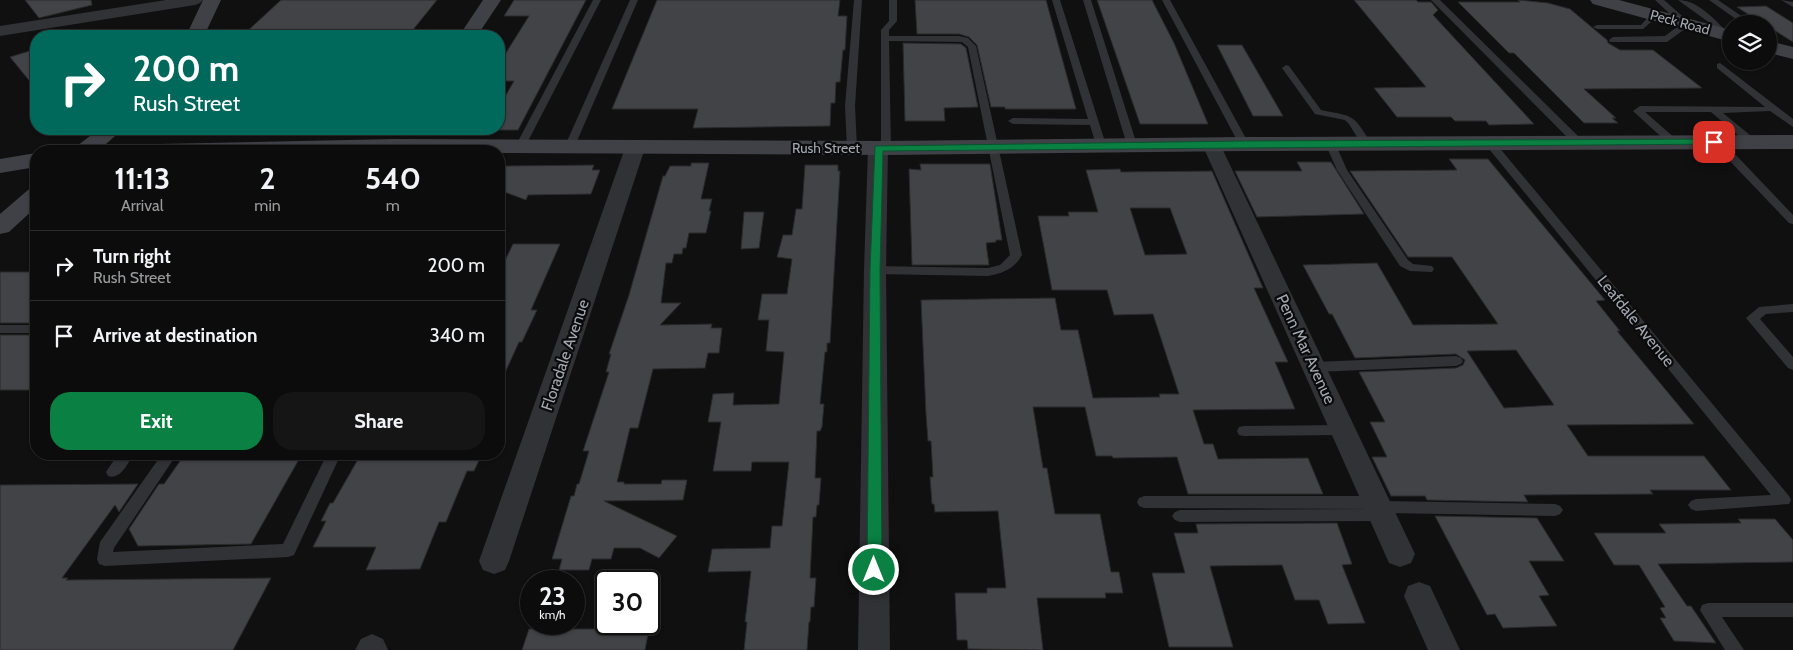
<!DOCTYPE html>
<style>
:root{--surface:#0c0c0d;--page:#151516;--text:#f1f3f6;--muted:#9a9b9d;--line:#2c2c2e;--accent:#0b8043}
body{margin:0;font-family:Cabin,sans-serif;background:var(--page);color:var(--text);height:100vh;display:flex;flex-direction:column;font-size:19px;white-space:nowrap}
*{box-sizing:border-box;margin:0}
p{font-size:16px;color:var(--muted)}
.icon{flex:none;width:28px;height:28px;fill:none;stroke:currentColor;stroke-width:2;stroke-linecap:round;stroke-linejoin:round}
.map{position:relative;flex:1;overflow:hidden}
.sheet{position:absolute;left:30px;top:145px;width:475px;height:315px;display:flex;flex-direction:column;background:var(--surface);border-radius:20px;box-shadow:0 1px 4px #0004,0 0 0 1px var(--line)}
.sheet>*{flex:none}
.top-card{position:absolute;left:30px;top:30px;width:475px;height:105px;border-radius:20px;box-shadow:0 1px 4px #0004,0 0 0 1px var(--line);background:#00695c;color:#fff;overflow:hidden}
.fabs{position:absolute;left:1722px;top:15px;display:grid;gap:10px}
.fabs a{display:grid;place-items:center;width:55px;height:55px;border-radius:50%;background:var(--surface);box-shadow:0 1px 4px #0004,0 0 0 1px var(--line);font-size:25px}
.speed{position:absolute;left:520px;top:570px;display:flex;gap:10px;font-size:25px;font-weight:700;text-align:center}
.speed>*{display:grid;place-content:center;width:65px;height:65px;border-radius:50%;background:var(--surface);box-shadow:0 1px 4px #0004,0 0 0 1px var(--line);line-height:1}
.speed small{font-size:12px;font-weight:400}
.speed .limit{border:2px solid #111;border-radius:8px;background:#fff;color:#111}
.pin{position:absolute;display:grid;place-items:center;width:42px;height:42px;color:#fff;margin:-21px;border-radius:10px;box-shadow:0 2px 8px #0006}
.me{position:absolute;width:55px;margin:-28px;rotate:0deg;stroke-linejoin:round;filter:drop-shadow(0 0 4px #0008)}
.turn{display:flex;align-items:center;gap:18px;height:105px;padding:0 20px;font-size:22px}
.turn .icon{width:65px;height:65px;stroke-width:2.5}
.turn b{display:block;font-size:35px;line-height:42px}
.eta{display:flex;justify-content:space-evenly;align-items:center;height:85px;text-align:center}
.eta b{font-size:30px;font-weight:700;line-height:35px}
.action{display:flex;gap:10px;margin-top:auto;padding:10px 20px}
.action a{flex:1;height:58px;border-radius:20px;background:var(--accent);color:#fff;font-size:20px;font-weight:700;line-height:58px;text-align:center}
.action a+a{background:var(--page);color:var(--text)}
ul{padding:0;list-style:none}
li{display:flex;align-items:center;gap:15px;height:70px;padding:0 20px;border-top:1px solid var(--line)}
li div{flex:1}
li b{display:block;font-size:19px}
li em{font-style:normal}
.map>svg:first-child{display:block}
</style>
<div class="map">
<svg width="1793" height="650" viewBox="0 0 1793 650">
<rect width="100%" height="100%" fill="#101011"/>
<g fill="#414347" stroke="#2a2a2d" fill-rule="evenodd">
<polygon points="25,0 91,0 92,5 39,18"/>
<polygon points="281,0 437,0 408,36 337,36 342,31 296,31 291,36 242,36"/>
<polygon points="514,0 586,0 518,130 499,130 499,107 514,81 499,81 499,64 529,16 504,16"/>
<polygon points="657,0 840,0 838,16 847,16 845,50 843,50 840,82 836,82 835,103 831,103 830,126 693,128 698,109 612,109"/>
<polygon points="915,0 1046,0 1076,109 1005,109 1005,107 991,107 977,45 969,37 959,34 917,34"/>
<polygon points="1097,0 1152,0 1174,43 1208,124 1140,124"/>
<polygon points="1354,0 1416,0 1418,2 1431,2 1438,10 1433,15 1534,124 1489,125 1486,121 1455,121 1451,117 1397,117 1374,88 1426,87"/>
<polygon points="1518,0 1548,3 1570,9 1607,40 1608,43 1620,50 1653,50 1702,88 1584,89 1616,118 1612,118 1618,123 1584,123 1514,53 1509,53 1458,2 1520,2"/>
<polygon points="1766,6 1793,23 1793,42 1769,27 1769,24 1763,24 1737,7"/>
<polygon points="903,43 961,44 966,48 978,107 944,108 945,121 905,121"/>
<polygon points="1217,45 1242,45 1283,116 1253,116"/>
<polygon points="36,49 36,89 10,57"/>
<path d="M1449,159h39l117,141 -9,1 24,30h-3l77,93 -127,1 21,31h116l27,34h-81l3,4 -129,1 4,7 -101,-2 -2,-4h-34l-19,-39h15l-17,-35h15l-26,-50 97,-4 7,-3 2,-5 -9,-6 -101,4 -23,-44h-3l-26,-49 74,-2 36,62 85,-1 -46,-67h-44l-58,-86 107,-1zM1516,350l38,55 -50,3 -37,-57z"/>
<polygon points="1297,162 1331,162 1364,214 1257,217 1235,171 1302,171"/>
<polygon points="691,163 709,163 701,199 712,199 709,211 711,211 706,233 689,233 686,248 683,248 682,254 674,254 672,263 666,263 661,303 681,303 660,325 712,324 711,328 722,328 719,353 708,353 705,368 653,369 638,428 630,428 617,482 624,482 624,484 661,484 662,480 687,480 683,500 604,501 677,536 659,558 640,548 614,548 611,559 592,559 589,570 559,570 562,559 552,559 571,496 574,496 577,484 579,484 589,451 583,451 609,372 606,372 611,354 609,354 629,295 663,176 665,176 670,166 691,166"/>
<polygon points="920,164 990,164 1002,240 996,240 996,242 986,243 989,265 912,265 909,169 921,170"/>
<polygon points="594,165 592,170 600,170 591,194 528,195 526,200 499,190 499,179 506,166"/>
<polygon points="805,165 838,165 838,171 840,171 830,343 827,343 827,352 825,352 820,404 824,404 822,427 820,431 817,431 815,478 821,478 819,505 817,505 816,517 813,517 810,578 816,578 814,607 811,607 810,622 809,622 807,650 744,650 747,622 745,622 751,571 708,572 712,549 770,548 772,526 782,526 789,462 752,462 751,471 713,471 721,422 708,422 713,394 734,393 733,405 779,404 784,352 766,351 769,320 758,320 762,294 787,294 792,259 777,257 783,235 792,235 796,209 802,209"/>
<path d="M1120,169l1,3 91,-1 51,117h-9l34,74h-13l20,47 -102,1 11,34h9l5,15 90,-1 15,36h-135l-11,-37 -64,1 -1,-2h-16l-11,-49h-52l10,61h4l8,46h45l11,58h8l4,21h-18l1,5h-69l6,52 -75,-1 -1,-9h-10l-2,-47h32v-5h19l-8,-77 -63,1 -1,-8h-2l-2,-27h3l-2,-36h-3l-2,-27 -5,-114 134,-2 6,32h17l15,68 67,-1 -1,-3h20l-26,-80 -39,1 -7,-25h-55l-14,-74h31l-1,-4h30l-12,-42zM1130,208h40l17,46 -42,1z"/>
<polygon points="744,212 764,212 759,248 741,249"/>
<polygon points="513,244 560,244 531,310 537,310 522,342 519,342 499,386 499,273"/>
<rect x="0" y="272" width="36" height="51"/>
<rect x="0" y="335" width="36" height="55"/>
<polygon points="185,454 302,454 251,544 138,546 129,529 159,484 164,484"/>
<polygon points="361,454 482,454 474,471 467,471 446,522 439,522 420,569 366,570 376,547 313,547 326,521 321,521 330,503 333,503"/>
<polygon points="138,484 119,512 115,505 62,578 68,578 66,580 271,578 233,650 0,650 0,485"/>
<polygon points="1435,516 1537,518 1564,561 1529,561 1549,595 1539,596 1557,626 1503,628 1495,614 1487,615"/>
<polygon points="1738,519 1775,519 1793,540 1793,562 1658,564 1687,606 1691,606 1716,643 1674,641 1660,618 1666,618 1660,608 1665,607 1639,565 1614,565 1594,533 1666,533 1659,524 1741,523"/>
<polygon points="1337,523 1352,564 1342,565 1365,623 1328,624 1319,600 1295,600 1282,565 1210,566 1233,647 1169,647 1152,573 1185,573 1174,533 1198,533 1196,524"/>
<polygon points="529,629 649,629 645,650 522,650"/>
</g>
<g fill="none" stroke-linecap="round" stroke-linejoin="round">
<g fill="#313236" fill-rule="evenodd">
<polygon points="593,0 601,0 525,147 524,149 516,149 515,147"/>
<polygon points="630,0 638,0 574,148 569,151 565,150 564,148"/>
<polygon points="854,0 862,0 855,106 857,148 852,151 847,148 845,106"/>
<path d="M889,0h8v21l-8,9v6h70l9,2 8,8 46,209c-8,14 -19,18 -34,21l-113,-2 -6,-4 6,-4 113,2 12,-3 10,-10 -42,-208 -6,-5 -73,-1 2,107 -5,3 -5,-3v-118l8,-9z"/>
<polygon points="1052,0 1060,0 1106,145 1105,147 1101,148 1096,145 1090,125 1013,124 1008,121 1013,118 1088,119"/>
<polygon points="1083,0 1091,0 1137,145 1136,147 1132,148 1127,145"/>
<polygon points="1162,0 1170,0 1249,144 1248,146 1240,146 1239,144"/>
<polygon points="1431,0 1440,0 1582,140 1582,144 1574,144"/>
<polygon points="1655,0 1664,0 1689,22 1689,26 1667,42 1610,42 1609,40 1613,37 1665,36 1681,24"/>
<path d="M1678,0c20,0 37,20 50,33v4h-6l-15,-16z"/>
<polygon points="1709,0 1718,0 1753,24 1743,24"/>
<polygon points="1781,0 1793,2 1793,7"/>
<polygon points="1652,13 1659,15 1643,29 1597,29 1593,27 1597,25 1641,25"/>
<polygon points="1720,63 1793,119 1793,127 1770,111 1723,113 1756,140 1756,144 1748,144 1711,112 1645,112 1677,140 1677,144 1669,144 1633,111 1640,106 1765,107 1717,68 1717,64"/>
<path d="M1286,65l3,1 32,44c34,7 31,3 50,33l-1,2h-8l-13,-21 -4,-4 -30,-6 -33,-46z"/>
<polygon points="1489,139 1493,140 1789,496 1791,500 1789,504 1696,511 1691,509 1688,505 1691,501 1696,499 1771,495 1485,144 1485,140"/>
<polygon points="1714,139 1733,152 1793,215 1793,224 1789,223 1725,156 1710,144 1710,140"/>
<polygon points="1330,140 1335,143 1347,170 1408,260 1413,264 1432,266 1434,269 1432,272 1410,271 1400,266 1337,170 1325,143"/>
<polygon points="1793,304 1793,312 1766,314 1760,319 1793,357 1793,370 1788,368 1746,318 1759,307"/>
<rect x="0" y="325" width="36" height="8"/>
<polygon points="1456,356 1461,358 1463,361 1461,364 1456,366 1315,372 1310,370 1308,367 1310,364 1315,362"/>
<polygon points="1344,425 1349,426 1351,430 1349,434 1344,435 1244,436 1239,435 1237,431 1239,427 1244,426"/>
<path d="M118,454h15c-5,10 -13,26 -25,22l-2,-4z"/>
<polygon points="162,454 177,454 114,548 113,552 283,544 327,454 341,454 294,555 288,557 105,566 99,564 97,559 100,542"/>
<polygon points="1144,496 1376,496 1381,498 1383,501 1555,504 1560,506 1563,510 1560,514 1555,516 1389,513 1387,519 1382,521 1180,522 1175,520 1172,516 1175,512 1180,510 1371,509 1144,508 1139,506 1137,502 1139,498"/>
<polygon points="1708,603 1793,603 1793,617 1722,617 1744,650 1725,650 1700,610 1702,605"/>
</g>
<g fill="#313236" fill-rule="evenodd">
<polygon points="166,0 203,0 200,3 195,5 0,36 0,26"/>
<polygon points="1211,138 1218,140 1220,144 1415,554 1411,563 1400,567 1389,563 1385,554 1202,144 1204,140"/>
<polygon points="635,142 642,144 645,148 509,561 505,570 494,574 483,570 479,561 625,148 628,144"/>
<polygon points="878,142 885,144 888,148 886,270 890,650 858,650 864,270 868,148 871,144"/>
<polygon points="1419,582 1430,586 1460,650 1428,650 1404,596 1408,586"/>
<polygon points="372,634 383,639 388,650 355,650 361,639"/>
</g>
<g fill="#3f4146" fill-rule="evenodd">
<polygon points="203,0 221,0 204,36 186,36"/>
<polygon points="483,0 501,0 477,36 459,36"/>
<polygon points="1590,0 1619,0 1731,30 1731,42 1593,4"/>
<polygon points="1769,41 1793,47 1793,59 1769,53"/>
<polygon points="99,129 123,129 98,151 74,151 77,146"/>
<polygon points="1793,135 1793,149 1244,151 886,155 147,151 150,146 158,144 395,139 886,141 1244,137"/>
<polygon points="36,153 36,167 0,173 0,159"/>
<polygon points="36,188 36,207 9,232 0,234 0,214 28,190"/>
</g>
</g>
<polygon fill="#0b8043" stroke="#07532c" points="1714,139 1717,140 1717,144 883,151 880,270 882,570 879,574 874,576 869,574 867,570 870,270 875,146 1244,141"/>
<g text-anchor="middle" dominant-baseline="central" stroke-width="4.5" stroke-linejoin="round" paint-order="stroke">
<g font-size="14" fill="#a2a8b1" stroke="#0b0b0c">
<text transform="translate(1680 22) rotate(15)">Peck Road</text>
<text x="826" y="148">Rush Street</text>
</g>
<g font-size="16" fill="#a2a8b1" stroke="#0b0b0c">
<text transform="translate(1636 321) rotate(51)">Leafdale Avenue</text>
<text transform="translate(1306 349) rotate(65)">Penn Mar Avenue</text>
<text transform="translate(565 355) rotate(-71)">Floradale Avenue</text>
</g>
</g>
</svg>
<div class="fabs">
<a><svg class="icon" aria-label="layers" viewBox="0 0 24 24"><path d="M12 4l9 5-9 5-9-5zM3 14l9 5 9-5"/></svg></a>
</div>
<div class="speed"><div>23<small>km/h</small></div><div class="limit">30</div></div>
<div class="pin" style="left:1714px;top:142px;background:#d93025"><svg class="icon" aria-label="arrive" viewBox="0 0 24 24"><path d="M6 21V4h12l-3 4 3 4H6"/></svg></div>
<svg class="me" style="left:874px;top:570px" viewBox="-20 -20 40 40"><circle r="17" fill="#0b8043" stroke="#fff" stroke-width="3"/><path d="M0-11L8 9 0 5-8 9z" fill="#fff"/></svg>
<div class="top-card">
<div class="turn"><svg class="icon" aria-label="right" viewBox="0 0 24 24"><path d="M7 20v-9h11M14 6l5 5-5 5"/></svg><div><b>200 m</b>Rush Street</div></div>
</div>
<section class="sheet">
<div class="eta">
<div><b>11:13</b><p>Arrival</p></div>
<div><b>2</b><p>min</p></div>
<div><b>540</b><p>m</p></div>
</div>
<ul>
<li><svg class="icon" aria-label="right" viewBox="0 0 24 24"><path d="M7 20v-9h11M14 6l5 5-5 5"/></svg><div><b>Turn right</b><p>Rush Street</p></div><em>200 m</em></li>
<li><svg class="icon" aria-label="arrive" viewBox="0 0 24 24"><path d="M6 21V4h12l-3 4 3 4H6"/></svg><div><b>Arrive at destination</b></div><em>340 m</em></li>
</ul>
<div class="action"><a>Exit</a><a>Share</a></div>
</section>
</div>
